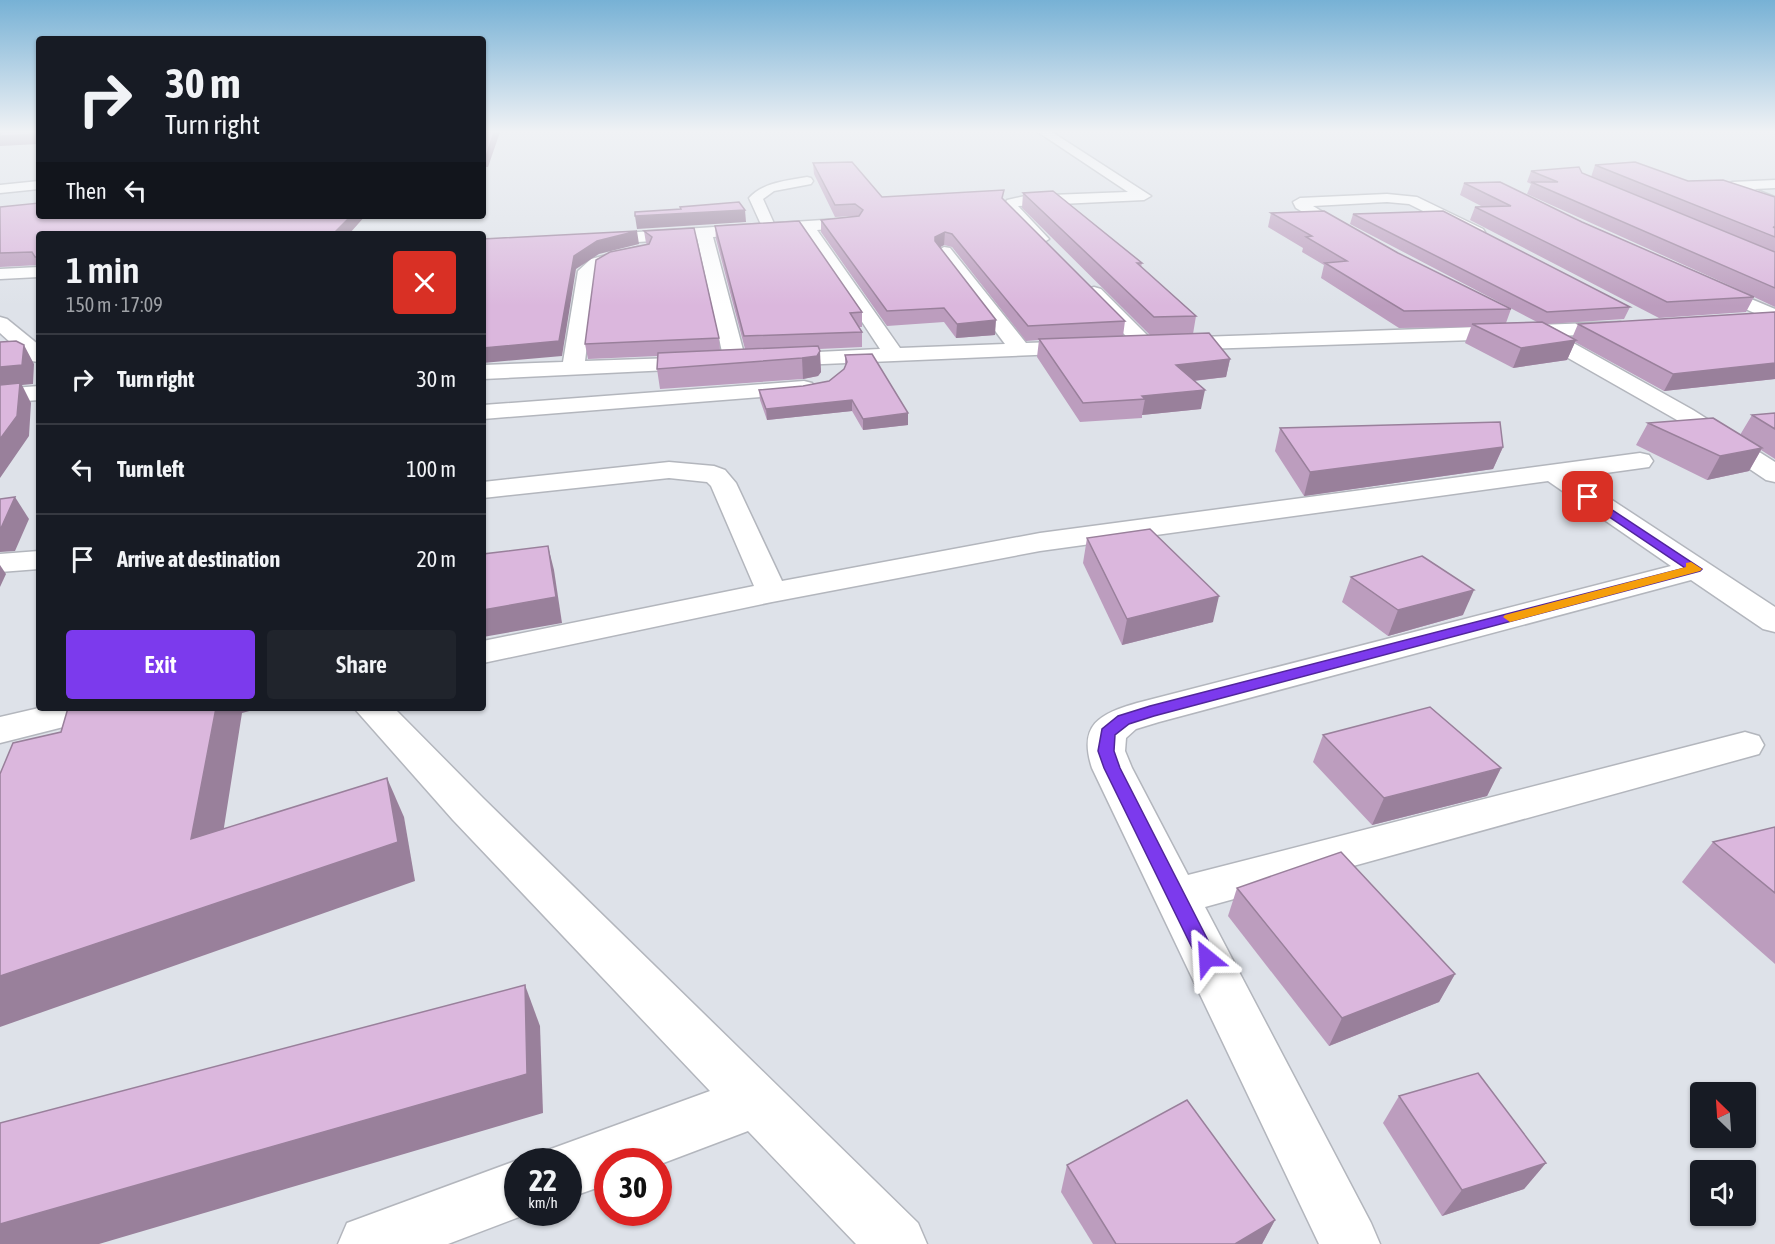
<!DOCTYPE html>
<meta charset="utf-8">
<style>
:root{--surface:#171b24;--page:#20242c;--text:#f1f3f6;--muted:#9ea1a6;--line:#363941;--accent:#7c3aed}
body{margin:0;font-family:"Asap Condensed",sans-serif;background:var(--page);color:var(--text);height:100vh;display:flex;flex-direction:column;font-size:22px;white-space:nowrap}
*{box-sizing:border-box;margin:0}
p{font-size:20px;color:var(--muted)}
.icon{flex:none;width:33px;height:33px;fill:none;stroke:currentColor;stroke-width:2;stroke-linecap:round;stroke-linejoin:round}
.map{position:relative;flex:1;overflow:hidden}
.side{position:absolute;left:36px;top:231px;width:450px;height:480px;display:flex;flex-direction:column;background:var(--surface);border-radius:6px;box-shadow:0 2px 4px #0004}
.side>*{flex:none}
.hud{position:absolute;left:36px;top:36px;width:450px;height:183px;border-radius:6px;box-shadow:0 2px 4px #0004;background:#171b24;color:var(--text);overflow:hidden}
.needle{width:39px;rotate:335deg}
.tools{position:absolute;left:1690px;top:1082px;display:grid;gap:12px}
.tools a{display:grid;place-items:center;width:66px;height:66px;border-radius:6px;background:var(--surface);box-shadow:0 2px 4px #0004;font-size:30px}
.speed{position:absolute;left:504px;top:1148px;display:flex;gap:12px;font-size:30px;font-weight:700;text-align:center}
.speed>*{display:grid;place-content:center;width:78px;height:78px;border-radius:50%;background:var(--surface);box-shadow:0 2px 4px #0004;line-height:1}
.speed small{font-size:15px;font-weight:400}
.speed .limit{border:9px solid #d22;background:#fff;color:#111}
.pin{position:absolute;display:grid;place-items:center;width:51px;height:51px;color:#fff;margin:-26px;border-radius:12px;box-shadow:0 3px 9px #0006}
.me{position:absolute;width:66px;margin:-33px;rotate:333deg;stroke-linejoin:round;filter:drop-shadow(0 0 4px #0008)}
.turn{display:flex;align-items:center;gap:21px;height:126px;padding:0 30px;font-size:27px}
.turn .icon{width:78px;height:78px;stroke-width:2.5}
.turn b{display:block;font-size:42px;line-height:51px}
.then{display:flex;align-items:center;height:57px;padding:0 30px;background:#0003;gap:12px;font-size:22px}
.round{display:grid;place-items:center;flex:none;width:63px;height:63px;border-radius:6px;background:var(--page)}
.summary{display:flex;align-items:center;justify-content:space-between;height:102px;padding:0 30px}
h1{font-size:36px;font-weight:600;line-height:45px}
.primary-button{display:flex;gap:12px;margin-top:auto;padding:12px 30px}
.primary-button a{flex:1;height:69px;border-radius:6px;background:var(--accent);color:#fff;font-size:24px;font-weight:600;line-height:69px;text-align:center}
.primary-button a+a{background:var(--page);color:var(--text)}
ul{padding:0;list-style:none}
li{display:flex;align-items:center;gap:18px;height:90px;padding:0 30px;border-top:2px solid var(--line)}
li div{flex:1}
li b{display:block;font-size:22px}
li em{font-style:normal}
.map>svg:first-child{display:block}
</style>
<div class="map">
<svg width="1775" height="1244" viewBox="0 0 1775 1244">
<rect width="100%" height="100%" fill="#dee2e9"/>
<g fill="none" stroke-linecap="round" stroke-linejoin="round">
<g stroke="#b3b6bd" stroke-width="3">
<g id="service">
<path d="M807,177l4,1 2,3 -2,3 -37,7 -11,8 13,29 -7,4 -5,-1 -15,-33c15,-16 37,-17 58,-21z"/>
<polygon points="39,181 39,189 0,193 0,185"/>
</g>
</g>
<g stroke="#b3b6bd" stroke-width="3">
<g id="minor">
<polygon points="1038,132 1052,132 1151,196 1144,200 1018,206 1049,239 1041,244 1035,242 1003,208 1007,200 1025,196 1128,192"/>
<polygon points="1775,180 1775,188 1754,189 1775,197 1775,206 1727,189 1725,186 1732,182"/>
<polygon points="1387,194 1417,197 1483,229 1485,232 1483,235 1471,235 1409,204 1387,202 1313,206 1356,232 1358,235 1356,238 1350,240 1296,208 1293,202 1300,198"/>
<polygon points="854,218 859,220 862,223 859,226 817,230 900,348 1005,344 936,252 944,247 950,248 1026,343 1084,341 1091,343 1094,347 1091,351 1084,353 776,366 768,365 765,360 768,355 776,354 880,349 802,231 713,237 746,361 743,366 735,367 727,366 724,361 697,238 593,245 585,240 593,235"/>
<polygon points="638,247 646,252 644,256 610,264 596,272 585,361 703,357 711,358 714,363 711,368 483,379 483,365 563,362 578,271 591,259"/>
<polygon points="39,267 39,277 0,279 0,269"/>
<polygon points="1708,281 1775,309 1775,322 1702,290 1699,286 1702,282"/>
<polygon points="1094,287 1101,289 1152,340 1155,344 1152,348 1145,350 1138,348 1087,297 1085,293 1087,289"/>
<polygon points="0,317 7,319 39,345 39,362 31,361 0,333"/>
<polygon points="1620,322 1627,324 1630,328 1627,332 1561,336 1693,410 1775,462 1775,482 1766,480 1677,420 1533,338 1171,350 1164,348 1161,344 1164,340 1171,338"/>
<polygon points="804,381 812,383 815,388 812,393 483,419 483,405"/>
<polygon points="39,386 39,400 0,403 0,389"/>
<path d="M1640,453l9,2 4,6 -4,6 -72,10 198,130v25l-12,-3 -72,-49 -532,142 -23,7 -10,9 -1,13 7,17 56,107 557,-143 14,4 5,9 -5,9 -554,153 166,316 9,21h-61l-227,-476c-14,-43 7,-54 45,-65l534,-137 -123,-85 -508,70 -268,51 -289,61v-22l271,-55 -43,-100 -4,-4 -38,-4 -186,20v-16l186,-20 45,4 11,4 11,13 46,98 258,-48z"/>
<polygon points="39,551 39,569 0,572 0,554"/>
<polygon points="39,708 108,708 103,717 0,743 0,717"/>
<polygon points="354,708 394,708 483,798 918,1223 927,1244 856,1244 748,1131 658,1165 658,1161 608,1161 608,1184 568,1198 568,1161 543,1161 548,1150 710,1091 453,820"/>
<polygon points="518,1160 520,1161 518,1161 518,1212 532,1212 448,1244 338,1244 347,1223"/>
</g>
</g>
<use href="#service" fill="#fff" fill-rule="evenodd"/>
<use href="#minor" fill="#fff" fill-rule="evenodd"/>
</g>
<g fill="#bc9dbe">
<polygon points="813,163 882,197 1004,200 1125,321 1123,336 1150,335 1022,208 1023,193 1142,263 1141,267 1196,316 1193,334 1230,359 1226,377 1194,381 1201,409 1142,415 1142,418 1080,422 1037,357 1039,340 1026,341 952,247 944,245 940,247 995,335 956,338 944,322 887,326 821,232 821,220 856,216 835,217 814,174"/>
<polygon points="1595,165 1688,181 1775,197 1775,307 1754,297 1746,312 1659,318 1470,220 1475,207 1483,207 1460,195 1464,183 1582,222 1744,292 1527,194 1531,184 1527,182 1531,171 1582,173 1591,177"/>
<polygon points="0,207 365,216 349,234 39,234 39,265 0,267"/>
<polygon points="1271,213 1398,253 1511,309 1506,323 1537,322 1350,224 1353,214 1630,307 1624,319 1547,324 1572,338 1578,324 1775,312 1775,379 1664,391 1575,342 1567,360 1513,368 1465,343 1471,327 1399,328 1321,278 1324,265 1302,252 1303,248 1268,227"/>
<polygon points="715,226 862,312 862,327 859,327 862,332 862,347 819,349 821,372 818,376 803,379 660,389 657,369 658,356 588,359 585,344 647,244 646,243 644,231 694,228 719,338 720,350 745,349 716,239"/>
<polygon points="845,355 908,413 908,425 863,430 852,411 767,420 760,400 759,390 803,386 829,381 844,369 845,366"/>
<polygon points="1775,413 1775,459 1761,450 1749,471 1707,480 1636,445 1648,423 1740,435 1752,415"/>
<polygon points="1280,428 1503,447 1493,469 1304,496 1275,451"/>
<polygon points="1087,538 1213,622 1122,645 1083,563"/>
<polygon points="1351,577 1463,615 1388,636 1342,602"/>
<polygon points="1323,735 1501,768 1487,796 1372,825 1313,762"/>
<polygon points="1775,827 1775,964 1682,882 1713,842"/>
<polygon points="1237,888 1455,974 1439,1002 1329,1046 1228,916"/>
<polygon points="1399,1096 1546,1163 1524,1189 1442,1216 1383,1123"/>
<polygon points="1067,1165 1275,1220 1262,1244 1093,1244 1061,1192"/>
</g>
<g fill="#99809b">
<polygon points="494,132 500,132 488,167 483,167 483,157"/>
<polygon points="39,134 39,144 0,146 0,136"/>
<polygon points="745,210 746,222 637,229 635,216"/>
<polygon points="351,216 365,216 349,234 333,234"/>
<polygon points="637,231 639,244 599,254 576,269 562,356 483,363 483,348 574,256 597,241"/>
<polygon points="945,232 944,245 935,250 934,253 935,237"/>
<polygon points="996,320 995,335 956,338 957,324"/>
<polygon points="1576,340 1567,360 1513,368 1521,348"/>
<polygon points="24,345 34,364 33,384 22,385 31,403 29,436 0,478 0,367"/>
<polygon points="820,351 821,372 818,376 803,379 802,358"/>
<polygon points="1230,359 1226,377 1173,383 1176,365"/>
<polygon points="1775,363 1775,379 1664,391 1673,374"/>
<polygon points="1205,390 1201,409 1142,415 1145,399 1142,396"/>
<polygon points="852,400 852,411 767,420 766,409"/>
<polygon points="908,413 908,425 863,430 863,419"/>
<polygon points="1503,447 1493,469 1304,496 1310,472"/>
<polygon points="1762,448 1749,471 1707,480 1720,456"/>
<polygon points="15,497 29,519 15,551 0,552 0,528"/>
<polygon points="548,546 554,570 562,623 483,637 483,610"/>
<polygon points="0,565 6,574 0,587"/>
<polygon points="1474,590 1463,615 1388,636 1398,610"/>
<polygon points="1219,596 1213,622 1122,645 1127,619"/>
<polygon points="216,708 261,708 242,713 216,878 191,839"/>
<polygon points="1501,768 1487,796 1372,825 1384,798"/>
<polygon points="387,778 404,817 415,881 0,1027 0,976"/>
<polygon points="1455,974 1439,1002 1329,1046 1342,1018"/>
<polygon points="525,985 540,1026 543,1113 99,1244 0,1244 0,1224"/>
<polygon points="1546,1163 1524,1189 1442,1216 1462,1190"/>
<polygon points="1275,1220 1262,1244 1235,1244"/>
</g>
<g fill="#dbb7dd" stroke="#99809b" stroke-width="1.5">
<polygon points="7,132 39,132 39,134 0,136 0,133"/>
<polygon points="483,132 494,132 486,157 483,157"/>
<polygon points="852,162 882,197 1004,190 1002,198 1125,321 1028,326 952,234 945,232 935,237 935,241 996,320 957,324 944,308 887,311 821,220 859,216 863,210 855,204 835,205 813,163"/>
<polygon points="1635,162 1688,181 1723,180 1775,197 1775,227 1773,227 1775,228 1775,237 1595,165"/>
<polygon points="1579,167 1582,173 1775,252 1775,288 1531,182 1558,182 1531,171"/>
<polygon points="1500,182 1582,222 1754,297 1667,302 1475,207 1511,206 1464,183"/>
<polygon points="1053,191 1142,263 1137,263 1196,316 1154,317 1023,193"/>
<polygon points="739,202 745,210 635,216 635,212 681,209 680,207"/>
<polygon points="39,203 39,216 351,216 333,234 39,234 39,257 35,257 32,252 0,253 0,207"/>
<polygon points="1324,211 1398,253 1511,309 1404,311 1325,263 1347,261 1306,237 1312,236 1271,213"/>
<polygon points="1443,211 1630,307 1547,312 1353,214"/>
<polygon points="799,221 862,312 850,313 862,332 744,336 715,226"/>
<polygon points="694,228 719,338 585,344 596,260 610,252 649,244 652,237 644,231"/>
<polygon points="637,231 597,241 574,256 559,341 483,348 483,239"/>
<polygon points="1775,312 1775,363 1673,374 1578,324"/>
<polygon points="1542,322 1576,340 1521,348 1472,324"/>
<polygon points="1209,333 1230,359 1176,365 1205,390 1142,396 1145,399 1083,403 1039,339"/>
<polygon points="16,341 24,345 22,365 0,367 0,342"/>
<polygon points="818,346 820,351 817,356 802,358 657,369 658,353"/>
<polygon points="872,354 908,413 863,419 852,400 766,409 759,390 803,386 829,381 844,369 847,362 845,355"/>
<polygon points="20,383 17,416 0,439 0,385"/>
<polygon points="1775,413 1775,429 1752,415"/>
<polygon points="1713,418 1762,448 1720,456 1648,423"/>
<polygon points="1500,422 1503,447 1310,472 1280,428"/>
<polygon points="15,497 1,528 0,528 0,499"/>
<polygon points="1150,529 1219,596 1127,619 1087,538"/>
<polygon points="548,546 556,597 483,610 483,554"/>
<polygon points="1422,556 1474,590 1398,610 1351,577"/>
<polygon points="1430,707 1501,768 1384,798 1323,735"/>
<polygon points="68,708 216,708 191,839 387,778 398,842 0,976 0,774 13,743 61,732"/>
<polygon points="1775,827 1775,893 1713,842"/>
<polygon points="1341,852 1455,974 1342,1018 1237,888"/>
<polygon points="525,985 527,1074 0,1224 0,1123"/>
<polygon points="1478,1073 1546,1163 1462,1190 1399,1096"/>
<polygon points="1187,1100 1275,1220 1235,1244 1116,1244 1067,1165"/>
</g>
<linearGradient id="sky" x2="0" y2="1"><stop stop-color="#77b1d5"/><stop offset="0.43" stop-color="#f0f2f5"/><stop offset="1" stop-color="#f0f2f5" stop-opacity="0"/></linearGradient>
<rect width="1775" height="306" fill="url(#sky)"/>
<polygon fill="#7c3aed" stroke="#51269a" stroke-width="1.5" points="1588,494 1702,569 1700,571 1154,716 1129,724 1115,735 1114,751 1120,768 1217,958 1214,964 1207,967 1200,964 1104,768 1098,751 1102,729 1118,716 1150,706 1685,568 1584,500 1584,495"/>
<polygon fill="#f59e0b" points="1691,562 1702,569 1700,571 1510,622 1503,617 1505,615 1686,567 1686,563"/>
</svg>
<div class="tools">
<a><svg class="needle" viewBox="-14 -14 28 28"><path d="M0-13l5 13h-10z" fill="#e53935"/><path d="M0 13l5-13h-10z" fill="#9ea1a6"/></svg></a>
<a><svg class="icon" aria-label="sound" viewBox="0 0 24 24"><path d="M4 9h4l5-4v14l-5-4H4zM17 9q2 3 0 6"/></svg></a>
</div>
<div class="speed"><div>22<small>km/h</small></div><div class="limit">30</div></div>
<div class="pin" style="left:1588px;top:497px;background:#d93025"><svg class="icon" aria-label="arrive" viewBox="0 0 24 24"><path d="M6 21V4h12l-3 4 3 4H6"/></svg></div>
<svg class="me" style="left:1207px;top:958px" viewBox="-20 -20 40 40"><path d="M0-17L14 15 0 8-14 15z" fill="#7c3aed" stroke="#fff" stroke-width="4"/></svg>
<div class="hud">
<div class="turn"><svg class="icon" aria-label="right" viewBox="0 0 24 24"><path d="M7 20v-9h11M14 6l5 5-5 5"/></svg><div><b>30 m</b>Turn right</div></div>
<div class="then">Then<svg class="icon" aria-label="left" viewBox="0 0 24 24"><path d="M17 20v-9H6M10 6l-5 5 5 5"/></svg></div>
</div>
<section class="side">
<div class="summary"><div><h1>1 min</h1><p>150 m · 17:09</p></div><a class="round" style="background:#d93025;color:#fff"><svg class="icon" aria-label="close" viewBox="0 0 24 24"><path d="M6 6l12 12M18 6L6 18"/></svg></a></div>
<ul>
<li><svg class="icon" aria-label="right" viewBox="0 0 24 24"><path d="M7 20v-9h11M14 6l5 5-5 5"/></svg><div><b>Turn right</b></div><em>30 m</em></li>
<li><svg class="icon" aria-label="left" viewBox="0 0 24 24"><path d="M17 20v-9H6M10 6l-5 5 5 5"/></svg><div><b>Turn left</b></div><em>100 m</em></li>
<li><svg class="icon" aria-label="arrive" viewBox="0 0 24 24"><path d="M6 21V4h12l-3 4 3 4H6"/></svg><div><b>Arrive at destination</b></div><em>20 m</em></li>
</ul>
<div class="primary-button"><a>Exit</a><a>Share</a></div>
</section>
</div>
